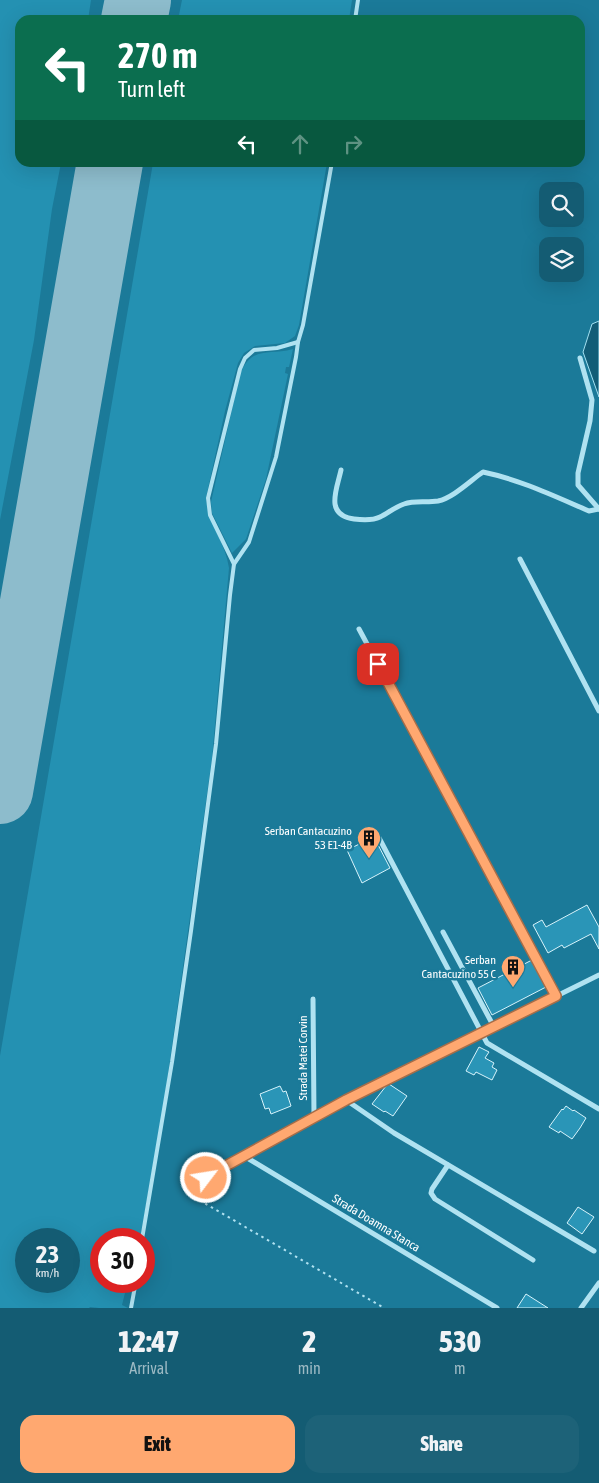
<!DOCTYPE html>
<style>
:root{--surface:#145c73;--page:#1d6278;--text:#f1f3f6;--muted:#9dbac4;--accent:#ffa870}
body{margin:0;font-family:"Asap Condensed",sans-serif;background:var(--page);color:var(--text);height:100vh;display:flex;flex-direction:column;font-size:19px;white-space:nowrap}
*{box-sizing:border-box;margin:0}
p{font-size:16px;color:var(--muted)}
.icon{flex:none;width:28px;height:28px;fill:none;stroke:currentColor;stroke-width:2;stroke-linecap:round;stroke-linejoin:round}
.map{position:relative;height:1308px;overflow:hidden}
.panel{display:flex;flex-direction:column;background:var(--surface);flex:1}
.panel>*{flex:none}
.top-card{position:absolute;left:15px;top:15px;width:570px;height:152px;border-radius:15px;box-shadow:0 5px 20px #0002;background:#0b6e4f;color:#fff;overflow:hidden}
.tools{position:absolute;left:539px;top:182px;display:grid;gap:10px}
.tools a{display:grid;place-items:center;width:45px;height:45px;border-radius:10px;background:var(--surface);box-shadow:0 5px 20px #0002;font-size:25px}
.speed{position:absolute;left:15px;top:1228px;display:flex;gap:10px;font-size:25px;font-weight:700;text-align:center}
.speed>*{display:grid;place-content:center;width:65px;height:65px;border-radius:50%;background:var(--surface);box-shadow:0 5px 20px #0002;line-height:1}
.speed small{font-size:12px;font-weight:400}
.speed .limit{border:8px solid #d22;background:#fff;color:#111}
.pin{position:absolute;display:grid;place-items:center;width:42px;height:42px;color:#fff;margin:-21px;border-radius:10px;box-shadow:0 2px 8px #0006}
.me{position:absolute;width:55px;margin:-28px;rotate:59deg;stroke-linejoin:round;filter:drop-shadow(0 0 4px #0008)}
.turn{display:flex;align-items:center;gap:18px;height:105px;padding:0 20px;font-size:22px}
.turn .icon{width:65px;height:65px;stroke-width:2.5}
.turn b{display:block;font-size:35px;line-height:42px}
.lanes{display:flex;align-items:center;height:48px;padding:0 20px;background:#0003;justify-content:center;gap:25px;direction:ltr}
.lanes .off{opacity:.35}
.eta{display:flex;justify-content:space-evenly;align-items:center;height:85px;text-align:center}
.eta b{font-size:30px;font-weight:800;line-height:35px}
.action{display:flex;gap:10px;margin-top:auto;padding:10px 20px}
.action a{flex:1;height:58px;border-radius:15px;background:var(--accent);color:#111;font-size:20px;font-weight:800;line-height:58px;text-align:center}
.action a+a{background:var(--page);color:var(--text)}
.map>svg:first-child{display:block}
</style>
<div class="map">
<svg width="599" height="1308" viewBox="0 0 599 1308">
<rect width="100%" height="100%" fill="#1b7a99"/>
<g fill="#2491b2" fill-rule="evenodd">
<polygon points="0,0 91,0 88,20 20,20 20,162 61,163 52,209 34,340 0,520"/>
<polygon points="182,0 352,0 349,20 178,20"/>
<path d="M153,163h174l-28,162 -4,11 -10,7 -30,3 -11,7 -6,10 -13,48 -19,87c3,26 19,44 23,70l-17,190 -47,338 -25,143h-39v42h30l-4,4 -5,20 6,3h-29l-9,-1 -1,1h-89v-252zM26,1239h43v42h-43z"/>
<path d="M293,349l-4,18h-3l-1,6 3,1 -22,105 -20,60 -14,14 -20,-40 -1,-11 29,-128c12,-29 28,-18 53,-25z"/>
</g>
<polygon fill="#125d77" stroke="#a3e1f2" points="599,321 599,397 583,352 592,324"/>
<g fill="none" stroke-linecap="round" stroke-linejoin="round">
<g stroke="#8dbccc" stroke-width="66">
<polyline points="134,20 138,0"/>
<polyline points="0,791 110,162"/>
</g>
</g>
<g fill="#2a95b7" stroke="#d7f3fb">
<polygon points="374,837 390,868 362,883 347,850"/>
<polygon points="587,905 599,927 599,949 591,934 564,948 562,945 548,953 533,925 542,920 546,927"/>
<polygon points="532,960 546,987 492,1015 478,988"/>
<polygon points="479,1047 489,1052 485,1058 494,1063 492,1067 497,1070 492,1080 476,1072 474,1075 466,1071"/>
<polygon points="389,1084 407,1096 393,1116 385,1111 384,1112 372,1104 386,1086"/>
<polygon points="280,1086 283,1092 286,1091 291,1106 271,1114 269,1108 265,1109 260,1094"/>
<polygon points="566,1106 573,1111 574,1110 586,1118 580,1128 572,1139 560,1131 559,1133 549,1127 562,1109 563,1110"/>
<polygon points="578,1207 594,1217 582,1234 567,1223"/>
<polygon points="526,1294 548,1308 517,1308"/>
</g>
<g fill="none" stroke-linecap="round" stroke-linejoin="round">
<polyline stroke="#b0e2f1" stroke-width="2" stroke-dasharray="2.5 4" stroke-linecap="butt" points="194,1197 384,1308"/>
<g stroke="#b0e2f1" stroke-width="4">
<polyline points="355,20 358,0"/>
<polyline points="234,564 210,515 208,498 240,369 245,358 254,350 277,348 298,342"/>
<polyline points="142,1239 172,1062 191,931 216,744 230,595 234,564 249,542 276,457 296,357 298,342 303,325 332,162"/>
<polyline points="131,1308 136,1281"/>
</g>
<g stroke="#b0e2f1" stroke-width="5">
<polyline points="580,358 592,400 590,421 578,473 578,485 599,509"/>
<path d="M341,470c-4,19 -17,45 13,49 8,1 18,2 26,-2 8,-4 15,-10 24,-13 11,-4 22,-1 34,-3 15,-3 33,-21 45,-29 38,8 71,24 106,39l10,-2"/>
<polyline points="520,559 599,711"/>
<polyline points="359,629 556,996"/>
<polyline points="377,834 487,1043 599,1109"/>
<polyline points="443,932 494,1027"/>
<polyline points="313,999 314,1116"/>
<polyline points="346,1100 394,1133 594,1251"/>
<polyline points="244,1156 497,1308"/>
<polyline points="448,1165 432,1189 431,1193 435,1199 533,1260"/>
<polyline points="189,1192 206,1178 222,1167 314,1116 599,975"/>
<polyline points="581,1308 599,1283"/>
</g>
</g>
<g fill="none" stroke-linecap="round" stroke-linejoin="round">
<g stroke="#a66d49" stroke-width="12">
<polyline id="route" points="206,1178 222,1168 346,1100 556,996 378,664"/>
</g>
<use href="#route" stroke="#ffa870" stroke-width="9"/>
</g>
<defs>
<g id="building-pin" transform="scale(1.25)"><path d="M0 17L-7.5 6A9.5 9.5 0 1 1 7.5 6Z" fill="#ffa870" stroke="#1b7a99"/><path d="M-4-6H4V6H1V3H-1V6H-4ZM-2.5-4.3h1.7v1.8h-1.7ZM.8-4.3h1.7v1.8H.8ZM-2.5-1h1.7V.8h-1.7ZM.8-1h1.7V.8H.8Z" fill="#111"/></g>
</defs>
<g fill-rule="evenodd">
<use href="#building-pin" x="369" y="838"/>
<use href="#building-pin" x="513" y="967"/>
</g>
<g text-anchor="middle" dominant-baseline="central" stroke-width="5" stroke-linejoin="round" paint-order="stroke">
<g font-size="12" fill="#fff" stroke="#1b7a99" text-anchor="end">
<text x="352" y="831">Serban Cantacuzino<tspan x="352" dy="14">53 E1-4B</tspan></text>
<text x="496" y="960">Serban<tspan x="496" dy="14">Cantacuzino 55 C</tspan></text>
</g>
<g font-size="12" fill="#fff" stroke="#1b7a99">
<text transform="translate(303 1058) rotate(-90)">Strada Matei Corvin</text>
<text transform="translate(376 1223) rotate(31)">Strada Doamna Stanca</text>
</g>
</g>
</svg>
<div class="tools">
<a><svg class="icon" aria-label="search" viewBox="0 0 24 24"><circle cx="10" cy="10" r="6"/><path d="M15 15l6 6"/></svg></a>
<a><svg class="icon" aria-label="layers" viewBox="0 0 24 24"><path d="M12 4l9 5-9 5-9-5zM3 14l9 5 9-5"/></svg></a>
</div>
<div class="speed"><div>23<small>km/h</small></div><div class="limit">30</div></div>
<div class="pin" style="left:378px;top:664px;background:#d93025"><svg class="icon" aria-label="arrive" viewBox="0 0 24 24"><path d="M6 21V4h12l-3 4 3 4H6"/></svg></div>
<svg class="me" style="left:206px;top:1178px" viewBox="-20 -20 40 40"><circle r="17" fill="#ffa870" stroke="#fff" stroke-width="3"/><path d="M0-11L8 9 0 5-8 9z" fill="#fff"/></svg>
<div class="top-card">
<div class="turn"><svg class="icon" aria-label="left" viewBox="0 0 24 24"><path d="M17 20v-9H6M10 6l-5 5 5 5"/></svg><div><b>270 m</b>Turn left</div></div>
<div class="lanes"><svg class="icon" aria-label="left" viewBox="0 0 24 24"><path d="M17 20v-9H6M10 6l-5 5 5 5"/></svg><svg class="icon off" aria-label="ahead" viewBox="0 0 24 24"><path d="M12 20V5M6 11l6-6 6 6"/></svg><svg class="icon off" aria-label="right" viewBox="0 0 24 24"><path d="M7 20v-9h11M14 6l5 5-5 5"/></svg></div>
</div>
</div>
<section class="panel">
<div class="eta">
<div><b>12:47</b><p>Arrival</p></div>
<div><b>2</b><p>min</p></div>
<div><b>530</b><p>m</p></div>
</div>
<div class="action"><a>Exit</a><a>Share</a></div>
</section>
